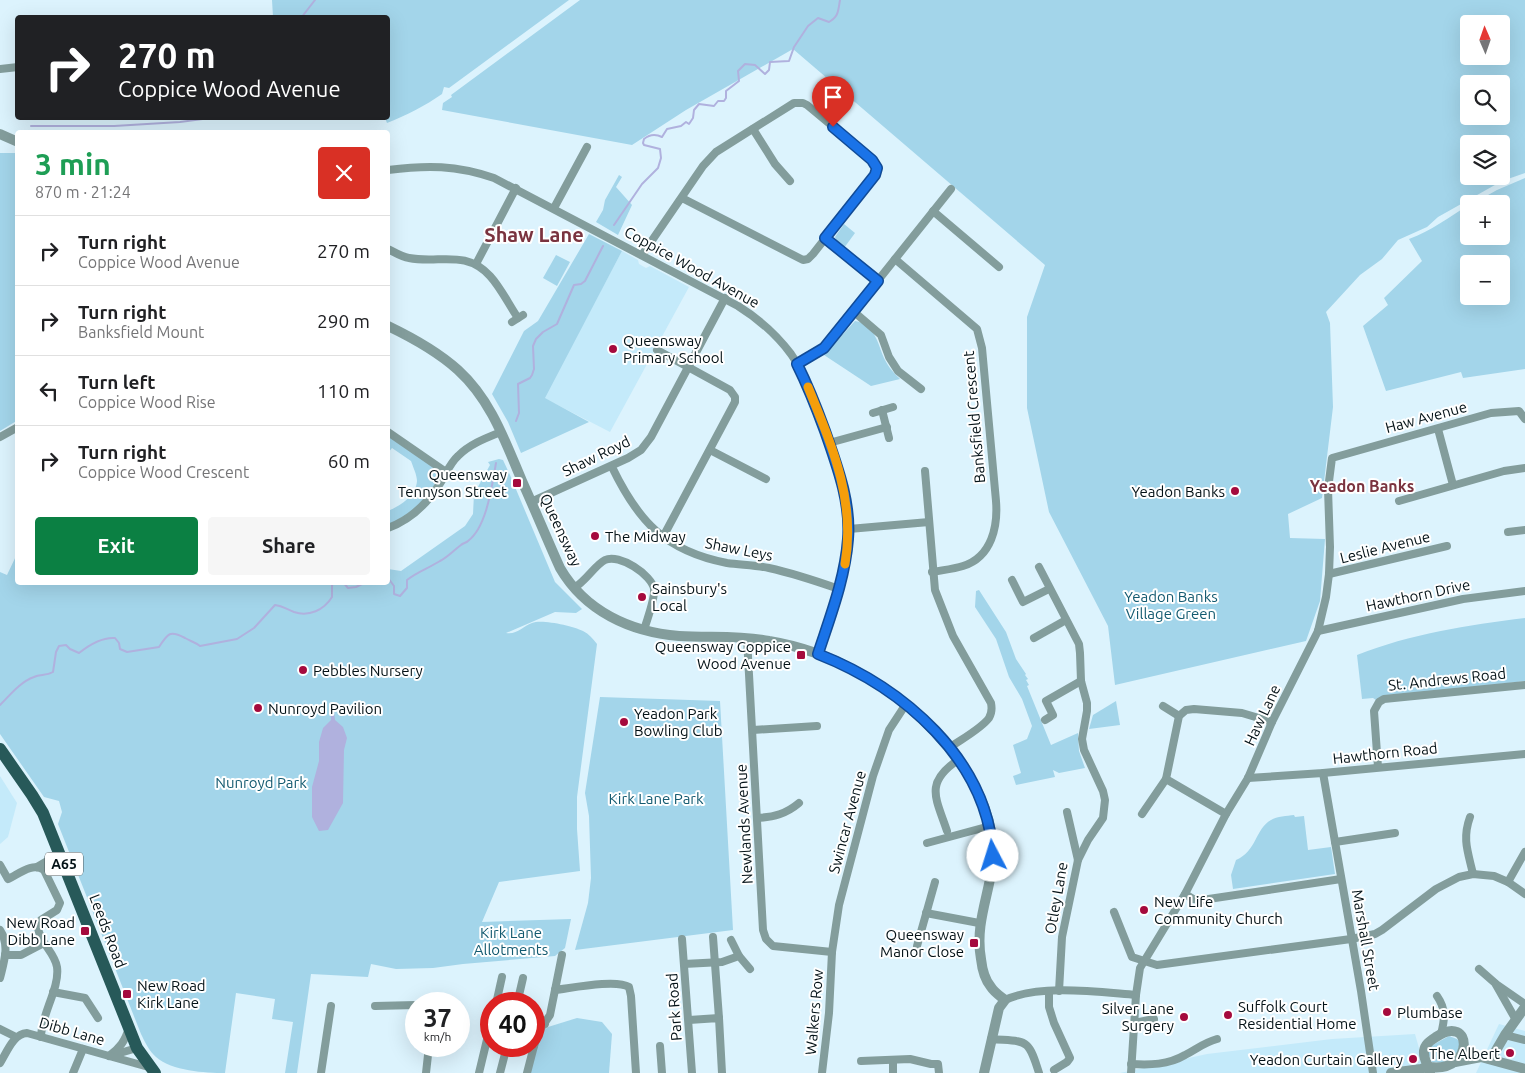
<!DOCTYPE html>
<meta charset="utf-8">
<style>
:root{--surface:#fff;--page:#f6f6f6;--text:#202124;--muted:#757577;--line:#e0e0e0;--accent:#0b8043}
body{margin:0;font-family:Ubuntu,sans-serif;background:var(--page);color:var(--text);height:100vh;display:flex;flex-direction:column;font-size:19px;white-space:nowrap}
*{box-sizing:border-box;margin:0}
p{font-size:16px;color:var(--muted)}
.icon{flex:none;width:28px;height:28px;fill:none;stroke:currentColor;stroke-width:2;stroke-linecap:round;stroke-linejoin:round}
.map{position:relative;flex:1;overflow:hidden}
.details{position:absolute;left:15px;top:130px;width:375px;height:455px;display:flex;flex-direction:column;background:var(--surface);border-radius:5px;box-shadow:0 5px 20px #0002}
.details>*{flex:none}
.guide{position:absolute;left:15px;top:15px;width:375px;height:105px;border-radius:5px;box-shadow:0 5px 20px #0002;background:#202124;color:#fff;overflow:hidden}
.needle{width:32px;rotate:358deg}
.fabs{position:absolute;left:1460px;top:15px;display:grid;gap:10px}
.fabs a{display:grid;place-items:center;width:50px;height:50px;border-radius:5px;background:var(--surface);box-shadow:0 5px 20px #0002;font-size:25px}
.speed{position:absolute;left:405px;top:992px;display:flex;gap:10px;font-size:25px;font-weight:700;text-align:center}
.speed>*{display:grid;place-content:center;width:65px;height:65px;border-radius:50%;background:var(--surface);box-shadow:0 5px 20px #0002;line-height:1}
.speed small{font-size:12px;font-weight:400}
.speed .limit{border:8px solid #d22;background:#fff;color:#111}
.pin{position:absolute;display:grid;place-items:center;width:42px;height:42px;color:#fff;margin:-51px -21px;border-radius:50% 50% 50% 0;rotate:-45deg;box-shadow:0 0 5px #0007}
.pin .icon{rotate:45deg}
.me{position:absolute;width:55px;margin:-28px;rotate:355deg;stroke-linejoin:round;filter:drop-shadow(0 0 4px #0008)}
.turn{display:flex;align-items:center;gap:18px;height:105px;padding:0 20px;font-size:22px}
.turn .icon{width:65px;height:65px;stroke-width:2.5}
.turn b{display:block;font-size:35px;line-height:42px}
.round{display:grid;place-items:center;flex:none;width:52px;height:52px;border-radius:5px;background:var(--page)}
.head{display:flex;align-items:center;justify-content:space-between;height:85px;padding:0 20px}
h1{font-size:30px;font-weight:700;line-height:38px;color:#1e9e55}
.primary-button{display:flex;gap:10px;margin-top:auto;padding:10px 20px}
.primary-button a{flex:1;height:58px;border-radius:5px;background:var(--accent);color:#fff;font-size:20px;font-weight:700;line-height:58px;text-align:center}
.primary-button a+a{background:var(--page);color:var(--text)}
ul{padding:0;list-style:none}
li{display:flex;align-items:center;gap:15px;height:70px;padding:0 20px;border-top:1px solid var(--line)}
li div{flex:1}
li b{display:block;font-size:19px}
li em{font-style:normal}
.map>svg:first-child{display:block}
</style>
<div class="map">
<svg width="1525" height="1073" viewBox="0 0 1525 1073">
<rect width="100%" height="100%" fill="#dcf3fd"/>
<g fill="#c4eafa">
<polygon points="622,251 638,260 639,264 646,268 650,266 689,287 610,432 544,398"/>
<polygon points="0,776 17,803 8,837 0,844"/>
<polygon points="1499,1024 1525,1031 1525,1073 1476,1073"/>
<polygon points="1415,1034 1426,1073 1120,1073 1207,1054 1332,1039"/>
</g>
<g fill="#a3d5ea" fill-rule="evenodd">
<path d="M272,0h297l-120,88 -5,-1 -2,7c-17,12 -35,21 -55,29l-2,-5h3v-100l-115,-1z"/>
<path d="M580,0h945v173l-23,8 -64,36 -11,10 -29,13 -16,19 -22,16 -34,37 4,11 3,84 -11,91 -34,16 2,24 35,1 -5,62 -14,40 -191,44 -7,-59 -59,-114 -22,-104v-91l18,-52 -252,-216 -107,61 -54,35 -190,-35 1,-7 9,-6 -1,-2zM1469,24h32v32h-32zM1469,84h32v32h-32zM1469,144h32v32h-32z"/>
<polygon points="0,153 17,153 18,420 0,431"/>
<polygon points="619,175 622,177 616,187 632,205 618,235 596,222 603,210 605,200"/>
<path d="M1525,178v191l-62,9 -2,-6 -75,19 -23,-65 25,-21 -4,-7 38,-37 -13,-22c22,-8 40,-22 60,-34v31h32v-32h-29l25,-14zM1469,264h32v32h-32z"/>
<polygon points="844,224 855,233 844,248 837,241 835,237"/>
<polygon points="589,234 622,251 545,398 589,422 521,453 508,422 492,394 524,331 538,321"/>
<polygon points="556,255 570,262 557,286 543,278"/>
<path d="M855,321c21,3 23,25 30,39 4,8 9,13 15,19l-29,7 -47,-31z"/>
<path d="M388,438h5l46,33v8l-22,29 -29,18v-15c12,-5 28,-15 29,-30 0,-6 -4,-14 -6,-20l-19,-13 -4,5z"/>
<path d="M499,459l4,1 7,15 45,107 27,27 -6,4 -21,-1 -49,21c11,2 17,-7 26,-10 10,-4 40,3 51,8 6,3 10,8 14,13l-20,153v32l3,42 -81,11 -17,40 89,-3 -6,29 -10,8 -92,8 -30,4 -37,1 -25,-5 -3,13 -57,-3 -14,99h-12l8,-51 -21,-3 3,-20 -39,-6 -11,80c-20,0 -53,-2 -69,-16 -7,-6 -11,-15 -15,-23l-83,-210 4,-12 -3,-11 -15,-4 -44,-63v-162l7,3 10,-21 1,28h370v-13l13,2 64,-45 8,-12 1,-20 16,-29 -2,-3z"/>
<polygon points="979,590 1006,632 1016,659 1026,674 1025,675 1028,679 1026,680 1029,685 1027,686 1051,745 1078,733 1079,751 1085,768 1059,773 1053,770 1055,777 1016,785 1013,776 1021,773 1013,745 1027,739 1032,726 1022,699 1009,677 996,639 975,607 976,591"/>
<path d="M1525,618v63l-136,17 -10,4 -6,-4 -11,1 -5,-44c53,-21 111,-30 168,-37z"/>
<polygon points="600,697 720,701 733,930 575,950 588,903 591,878 589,816 585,793"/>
<polygon points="1116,701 1120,725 1089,729 1093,715"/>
<path d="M1294,815l1,2 9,-1 4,34 23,-3 4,27 -102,15 -2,-14 5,-15c21,-9 19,-31 35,-40 6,-4 16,-4 23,-5z"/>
<polygon points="577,1018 602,1022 612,1034 609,1073 529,1073 542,1032 548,1027"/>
<polygon points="1449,1036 1457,1039 1460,1042 1457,1054 1442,1063 1432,1062 1428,1053 1431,1046"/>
</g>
<polygon fill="#b0b1de" points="330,704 333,704 335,720 343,727 347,738 344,750 343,803 328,830 319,831 312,817 312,787 319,761 319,742 323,728 331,720"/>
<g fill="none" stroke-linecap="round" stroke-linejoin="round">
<g stroke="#b0b1de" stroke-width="2">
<polyline points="301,18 315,0"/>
<polyline points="31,126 114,126 180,122 210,118"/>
<path d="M614,225l28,-41 16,-16 3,-10 -1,-9 -16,-4 -1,-2 1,-4c6,-5 12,-5 18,-2l5,-8 14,-3 5,-4 3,2 4,-6 1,-8 5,-6 15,2 4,-5h6l2,-3v-7l13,-10 -1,-10 7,-7 10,1 10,9 4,-4 1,-8 19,-1 5,-14 14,-21 10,-8 11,4c10,-6 9,-11 11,-22"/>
<polyline points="516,421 519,413 518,384 530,378 532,375 534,369 533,346 536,339 543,332 557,324 574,285 581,284 585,281 603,246"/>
<path d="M388,578l6,8v8l6,2 7,-8v-8c10,-8 22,-12 33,-19 8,-4 14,-11 21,-16 2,-2 5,-2 7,-4 19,-14 24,-56 28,-78"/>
<polyline points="343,582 348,588 356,587 366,582"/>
<path d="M0,705c10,-10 20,-23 34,-28 6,-3 12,-1 19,-5l3,-20 3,-6 7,-1 4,4 9,4c10,-8 22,-16 36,-15l4,5 1,6 7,3 32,-5c9,-14 11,-17 26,-9 5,3 10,4 15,8l37,-7 17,-11 21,-23c8,1 11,4 19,7 15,5 30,-2 38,-15v-12l4,-3"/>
</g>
<g stroke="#839d9c" stroke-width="8">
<polyline points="0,69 18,67"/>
<polyline points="753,129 775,164 790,181"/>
<path d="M388,170c39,-5 68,-5 106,8l244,128c21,13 38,28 53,48 14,20 21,43 29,65 14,38 31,77 28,118 -2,40 -18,79 -30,117"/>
<polyline points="554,208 587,147"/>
<polyline points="933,211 999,267"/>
<polyline points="825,239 878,281"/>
<path d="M388,249c6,3 14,8 21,9 30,6 56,-9 81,18 11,12 19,29 28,42"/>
<polyline points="642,255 703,166 716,152 794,103 803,103 807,105 872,159 877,168 875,175 813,254 808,259 803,260 682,198"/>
<path d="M895,259l82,70 5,19 14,153c2,25 -4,56 -33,65 -9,3 -20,4 -31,6"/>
<polyline points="476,264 516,188"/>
<polyline points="853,311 881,335 889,357 898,371 921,389"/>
<polyline points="512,322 523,315"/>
<polyline points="657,350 730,390 735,397 735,402 663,537"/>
<polyline points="797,364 824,348 951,189"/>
<polyline points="882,410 889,438"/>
<polyline points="873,413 893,407"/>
<polyline points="1438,429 1453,485"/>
<polyline points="388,432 446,472"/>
<polyline points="0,437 18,427"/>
<polyline points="829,443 887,427"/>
<polyline points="710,450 766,479"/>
<path d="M612,467c26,54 53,84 115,96 14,2 28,2 42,5 23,5 47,13 70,21"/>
<path d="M925,471l10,119 18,46 38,67c1,5 1,10 -2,15 -8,11 -29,22 -40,30"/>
<polyline points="1399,501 1504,471 1525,468"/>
<polyline points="531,502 628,458 641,450 651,437 725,298"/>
<path d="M388,528c22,-8 38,-23 51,-43 7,-10 10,-21 19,-29 12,-12 28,-18 43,-24"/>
<polyline points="849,529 929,522"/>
<polyline points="1508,532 1525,530"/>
<polyline points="1039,567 1079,644 1080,653 1081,681 1087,703 1087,711 1082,739 1084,750 1103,791 1105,800 1103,818 1088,840 1078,860"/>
<polyline points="1329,574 1447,546"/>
<polyline points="1012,580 1023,602 1049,589"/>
<path d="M574,588c12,-7 21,-23 31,-28 14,-7 47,15 49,29 1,11 -7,30 -10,41"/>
<polyline points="1318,631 1463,599 1525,591"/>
<polyline points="747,638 763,930 766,939 773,946 832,952"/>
<polyline points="1034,638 1066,620"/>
<polyline points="1163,706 1179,716"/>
<polyline points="1045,720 1053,715 1046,701 1081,681"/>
<polyline points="753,730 817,726"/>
<polyline points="1378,767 1374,711 1379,702 1384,699 1525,685"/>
<polyline points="1323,773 1361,991 1373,1073"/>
<polyline points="1248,778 1323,773 1525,754"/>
<polyline points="1142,814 1166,779"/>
<polyline points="1226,814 1166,779 1179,716 1186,710 1194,709 1242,713 1272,722"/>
<path d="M1470,817c-8,22 -2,35 3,57"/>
<path d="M757,818c17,-1 29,-4 42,-15"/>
<path d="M947,831c-11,-33 -23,-48 11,-71"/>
<polyline points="1335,842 1395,833"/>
<polyline points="927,843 990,826"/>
<path d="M0,865l8,14c11,-5 24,-17 36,-9l16,33 -3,7 -16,10 -3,8c2,15 17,25 19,39 3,21 -16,48 -16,70"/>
<polyline points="37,867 49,860"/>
<polyline points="1508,882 1525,852"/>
<polyline points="1185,894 1193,899 1202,900 1341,879"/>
<polyline points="1114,912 1132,957 1157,965 1351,939 1375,934 1382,930 1436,889 1459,877 1473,874 1494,876 1508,882 1525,894"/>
<polyline points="926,913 979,923"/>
<path d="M0,930c10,15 4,32 0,48"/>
<polyline points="713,937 719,1018"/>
<polyline points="682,939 692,1073"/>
<polyline points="731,940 739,956"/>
<polyline points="917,946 935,882"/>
<polyline points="5,955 21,955 44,943"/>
<polyline points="684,964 722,962 739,956 750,969"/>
<polyline points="1479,969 1495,983 1516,1020"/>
<polyline points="1496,984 1525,1004"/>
<path d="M555,990c17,-2 61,-11 74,-3l2,9 5,77"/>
<polyline points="1049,991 1049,1007 1054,1023 1070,1058 1067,1062 1054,1070"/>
<polyline points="1059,991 1062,937 1078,860 1067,812"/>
<polyline points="53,992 85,998 98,1018"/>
<path d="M1437,996c9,13 8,23 4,38"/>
<path d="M1005,1000c35,-16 92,-8 131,-5"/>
<polyline points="430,1004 441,999"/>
<polyline points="496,1004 502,977"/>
<polyline points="517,1004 523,978"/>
<polyline points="375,1006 416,1005"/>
<polyline points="689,1020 719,1018 722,1073"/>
<polyline points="534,1021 545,1024"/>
<polyline points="1134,1023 1154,1019"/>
<polyline points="0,1029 16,1037"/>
<polyline points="1505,1035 1525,1040"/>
<path d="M991,1039c36,3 37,-2 48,34"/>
<polyline points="534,1046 539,1031 550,1015 562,955"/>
<polyline points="660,1046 662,1073"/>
<polyline points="113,1055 137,1048"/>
<path d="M109,1056c11,-8 16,-15 20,-28"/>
<polyline points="893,1060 893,1073"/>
<polyline points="861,1061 910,1059 931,1064 938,1064 939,1073"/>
<path d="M0,1063c7,-11 13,-29 27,-30l125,35"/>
<path d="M1131,1064c19,1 37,1 54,-9 12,-6 18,-12 32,-16"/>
<polyline points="73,1073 83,1049"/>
<polyline points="321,1073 331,1006"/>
<polyline points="426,1073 429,1046"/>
<polyline points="479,1073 491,1023"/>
<polyline points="500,1073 507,1046"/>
<polyline points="527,1073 534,1046"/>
<polyline points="822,1073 829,1013 832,952 839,905 873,776 889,730 906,704"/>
<polyline points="1131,1073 1136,995 1140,968 1185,894 1226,814 1248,778 1272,722 1318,631 1326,597 1329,574 1330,547 1328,489 1332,458 1491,413 1519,411 1525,419"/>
</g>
<g stroke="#839d9c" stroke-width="10">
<polyline points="0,134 18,142"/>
<path d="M388,326c25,12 49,25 70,44 33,30 47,71 64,111 13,29 25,58 38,87 25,43 70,64 119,68 30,2 60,-1 90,5 60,10 115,40 158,83 31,30 58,69 65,112 7,43 -19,78 -11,123 1,9 4,21 10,28 3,5 9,9 14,13l-6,8 -15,65"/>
<polyline points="1491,1059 1505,1035 1525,1007"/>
<polyline points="1455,1062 1481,1057 1525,1069"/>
<path d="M1430,1067c45,6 43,-55 6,-30 -6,4 -11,7 -12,14 -1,9 5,14 6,22"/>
<polyline points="1391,1073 1421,1069 1428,1066"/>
</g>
<polyline stroke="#275959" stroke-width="12" points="0,749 32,795 43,813 137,1048 155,1073"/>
</g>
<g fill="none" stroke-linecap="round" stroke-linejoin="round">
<g stroke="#114b97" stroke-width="12">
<path id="route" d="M833,127l39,33 5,8 -2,7 -50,63 53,43 -54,67 -27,16c11,22 20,45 28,67 12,35 26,71 23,108 -3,40 -18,78 -30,115 84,33 170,105 175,202"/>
</g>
<use href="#route" stroke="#1a73e8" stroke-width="9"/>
<path stroke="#f59e0b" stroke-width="9" d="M808,387c24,59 48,113 37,177"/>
</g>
<g fill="#a50a3d" stroke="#fff" stroke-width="2">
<circle cx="613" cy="349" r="5"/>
<rect x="512" y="478" width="10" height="10" rx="2.5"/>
<circle cx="1235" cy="491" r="5"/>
<circle cx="595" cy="536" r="5"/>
<circle cx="642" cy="597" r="5"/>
<rect x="796" y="650" width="10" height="10" rx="2.5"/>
<circle cx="303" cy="670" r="5"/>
<circle cx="258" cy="708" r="5"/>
<circle cx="624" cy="722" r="5"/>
<circle cx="1144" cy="910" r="5"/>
<rect x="80" y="926" width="10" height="10" rx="2.5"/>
<rect x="969" y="938" width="10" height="10" rx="2.5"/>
<rect x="122" y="989" width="10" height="10" rx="2.5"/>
<circle cx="1387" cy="1012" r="5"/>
<circle cx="1228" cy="1015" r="5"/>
<circle cx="1184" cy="1017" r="5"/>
<circle cx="1510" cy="1053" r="5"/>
<circle cx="1413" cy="1059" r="5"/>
</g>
<g text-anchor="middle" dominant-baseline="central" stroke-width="4" stroke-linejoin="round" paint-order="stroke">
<rect fill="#fff" stroke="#4f595d" stroke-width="1" x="45" y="852.5" width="38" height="23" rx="4"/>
<g font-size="14" font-weight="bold" fill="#041217">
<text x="64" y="864">A65</text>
</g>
<g font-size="15" fill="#041217" stroke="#fff">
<text transform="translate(692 267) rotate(29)">Coppice Wood Avenue</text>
<text transform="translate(974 417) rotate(-95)">Banksfield Crescent</text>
<text transform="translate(1426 417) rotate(-15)">Haw Avenue</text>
<text transform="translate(596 456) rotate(-26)">Shaw Royd</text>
<text transform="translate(561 530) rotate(65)">Queensway</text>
<text transform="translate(1385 547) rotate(-14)">Leslie Avenue</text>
<text transform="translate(739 549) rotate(11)">Shaw Leys</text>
<text transform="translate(1418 595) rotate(-12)">Hawthorn Drive</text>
<text transform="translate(1447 679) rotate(-6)">St. Andrews Road</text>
<text transform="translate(1262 715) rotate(-65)">Haw Lane</text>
<text transform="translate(1385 753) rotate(-6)">Hawthorn Road</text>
<text transform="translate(847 822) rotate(-75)">Swincar Avenue</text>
<text transform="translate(744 824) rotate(-93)">Newlands Avenue</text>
<text transform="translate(1056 898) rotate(-80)">Otley Lane</text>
<text transform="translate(108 931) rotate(69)">Leeds Road</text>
<text transform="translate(1366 940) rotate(80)">Marshall Street</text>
<text transform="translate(674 1007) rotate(-94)">Park Road</text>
<text transform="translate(814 1012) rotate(-85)">Walkers Row</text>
<text transform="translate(72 1031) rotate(16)">Dibb Lane</text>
</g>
<g font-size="15" fill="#041217" stroke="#fff" text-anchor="start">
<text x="623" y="340">Queensway<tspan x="623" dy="17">Primary School</tspan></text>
<text x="507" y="474" text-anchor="end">Queensway<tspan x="507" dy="17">Tennyson Street</tspan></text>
<text x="1225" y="491" text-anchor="end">Yeadon Banks</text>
<text x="605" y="536">The Midway</text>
<text x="652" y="588">Sainsbury's<tspan x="652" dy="17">Local</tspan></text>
<text x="791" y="646" text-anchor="end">Queensway Coppice<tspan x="791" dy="17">Wood Avenue</tspan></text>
<text x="313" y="670">Pebbles Nursery</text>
<text x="268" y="708">Nunroyd Pavilion</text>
<text x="634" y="713">Yeadon Park<tspan x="634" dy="17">Bowling Club</tspan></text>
<text x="1154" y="901">New Life<tspan x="1154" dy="17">Community Church</tspan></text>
<text x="75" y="922" text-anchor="end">New Road<tspan x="75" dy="17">Dibb Lane</tspan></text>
<text x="964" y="934" text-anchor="end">Queensway<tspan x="964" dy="17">Manor Close</tspan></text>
<text x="137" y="985">New Road<tspan x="137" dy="17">Kirk Lane</tspan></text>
<text x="1238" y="1006">Suffolk Court<tspan x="1238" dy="17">Residential Home</tspan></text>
<text x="1174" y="1008" text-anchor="end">Silver Lane<tspan x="1174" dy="17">Surgery</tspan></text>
<text x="1397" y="1012">Plumbase</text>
<text x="1500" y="1053" text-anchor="end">The Albert</text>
<text x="1403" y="1059" text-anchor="end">Yeadon Curtain Gallery</text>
</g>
<g font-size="15" fill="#135a70" stroke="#fff">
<text x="1171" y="596">Yeadon Banks<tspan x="1171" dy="17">Village Green</tspan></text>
<text x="261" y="782">Nunroyd Park</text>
<text x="656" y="798">Kirk Lane Park</text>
<text x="511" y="932">Kirk Lane<tspan x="511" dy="17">Allotments</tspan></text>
</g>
<g font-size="16" font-weight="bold" fill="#7a333f" stroke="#fff">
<text x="1362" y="486">Yeadon Banks</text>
</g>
<g font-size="20" font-weight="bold" fill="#7a333f" stroke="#fff">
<text x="534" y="234">Shaw Lane</text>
</g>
</g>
</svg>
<div class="fabs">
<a><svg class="needle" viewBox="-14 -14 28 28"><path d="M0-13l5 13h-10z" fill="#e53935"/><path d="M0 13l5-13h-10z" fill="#757577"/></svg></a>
<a><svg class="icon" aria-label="search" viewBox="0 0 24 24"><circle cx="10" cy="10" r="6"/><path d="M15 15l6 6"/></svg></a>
<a><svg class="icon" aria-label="layers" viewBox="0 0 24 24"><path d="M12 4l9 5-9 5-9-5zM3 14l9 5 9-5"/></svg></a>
<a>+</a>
<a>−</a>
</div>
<div class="speed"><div>37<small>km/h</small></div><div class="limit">40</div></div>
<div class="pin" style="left:833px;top:127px;background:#d93025"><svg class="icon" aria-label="arrive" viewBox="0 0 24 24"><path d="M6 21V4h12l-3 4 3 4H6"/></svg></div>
<svg class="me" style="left:993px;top:856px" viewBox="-20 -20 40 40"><circle r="19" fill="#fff"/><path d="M0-13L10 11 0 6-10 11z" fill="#1a73e8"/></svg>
<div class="guide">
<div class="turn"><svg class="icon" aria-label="right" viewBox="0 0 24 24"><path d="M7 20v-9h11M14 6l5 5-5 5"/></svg><div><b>270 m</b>Coppice Wood Avenue</div></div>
</div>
<section class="details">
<div class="head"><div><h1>3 min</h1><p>870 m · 21:24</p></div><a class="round" style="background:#d93025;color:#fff"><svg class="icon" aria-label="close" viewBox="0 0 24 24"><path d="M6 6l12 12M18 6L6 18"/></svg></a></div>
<ul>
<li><svg class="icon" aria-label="right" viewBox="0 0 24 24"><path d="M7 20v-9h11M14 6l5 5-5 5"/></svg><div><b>Turn right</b><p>Coppice Wood Avenue</p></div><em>270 m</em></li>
<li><svg class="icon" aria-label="right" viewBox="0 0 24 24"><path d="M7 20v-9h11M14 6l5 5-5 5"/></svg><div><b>Turn right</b><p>Banksfield Mount</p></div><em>290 m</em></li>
<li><svg class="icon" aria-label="left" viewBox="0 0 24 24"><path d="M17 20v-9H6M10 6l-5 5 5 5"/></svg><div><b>Turn left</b><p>Coppice Wood Rise</p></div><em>110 m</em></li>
<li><svg class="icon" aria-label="right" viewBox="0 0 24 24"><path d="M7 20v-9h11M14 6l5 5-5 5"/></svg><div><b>Turn right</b><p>Coppice Wood Crescent</p></div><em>60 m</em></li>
</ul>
<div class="primary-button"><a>Exit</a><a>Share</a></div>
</section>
</div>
